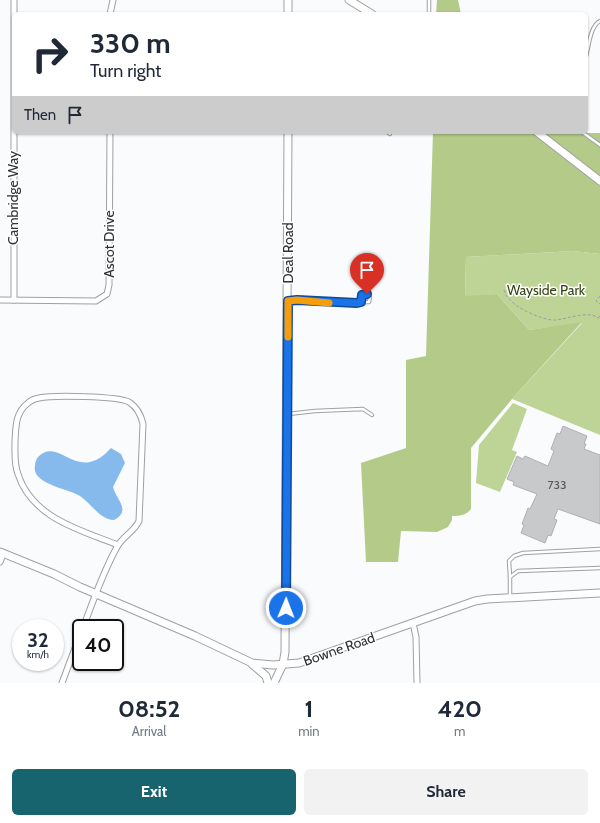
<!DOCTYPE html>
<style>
:root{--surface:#fff;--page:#f2f2f3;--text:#1f2937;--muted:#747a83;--accent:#18646e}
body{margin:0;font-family:Cabin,sans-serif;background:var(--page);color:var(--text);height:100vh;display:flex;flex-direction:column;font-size:15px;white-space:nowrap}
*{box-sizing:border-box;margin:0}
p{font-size:13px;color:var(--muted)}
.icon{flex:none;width:22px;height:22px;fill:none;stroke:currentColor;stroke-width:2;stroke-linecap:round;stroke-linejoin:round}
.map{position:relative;height:683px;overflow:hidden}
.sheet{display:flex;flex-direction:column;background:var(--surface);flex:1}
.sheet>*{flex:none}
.top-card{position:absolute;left:12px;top:12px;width:576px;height:122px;border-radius:6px;box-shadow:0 1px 3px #0004;background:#fff;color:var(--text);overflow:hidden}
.speed{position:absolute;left:12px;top:619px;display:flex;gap:8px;font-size:20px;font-weight:700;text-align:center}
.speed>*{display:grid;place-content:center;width:52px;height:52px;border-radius:50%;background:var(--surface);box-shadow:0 1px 3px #0004;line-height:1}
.speed small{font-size:10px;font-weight:400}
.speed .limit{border:2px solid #111;border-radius:6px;background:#fff;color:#111}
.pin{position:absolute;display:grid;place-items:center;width:34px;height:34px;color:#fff;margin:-41px -17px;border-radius:50% 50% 50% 0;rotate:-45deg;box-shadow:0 0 4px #0007}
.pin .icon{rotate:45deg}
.me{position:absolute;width:44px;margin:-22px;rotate:1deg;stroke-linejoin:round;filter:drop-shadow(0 0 3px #0008)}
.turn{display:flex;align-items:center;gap:14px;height:84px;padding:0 12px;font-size:18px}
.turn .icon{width:52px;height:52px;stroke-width:2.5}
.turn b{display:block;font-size:28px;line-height:34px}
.then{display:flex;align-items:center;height:38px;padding:0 12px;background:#0003;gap:8px;font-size:15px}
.eta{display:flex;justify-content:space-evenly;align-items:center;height:68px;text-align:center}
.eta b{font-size:24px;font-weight:700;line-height:28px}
.button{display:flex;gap:8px;margin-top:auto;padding:8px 12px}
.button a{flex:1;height:46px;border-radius:6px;background:var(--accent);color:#fff;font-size:16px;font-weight:700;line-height:46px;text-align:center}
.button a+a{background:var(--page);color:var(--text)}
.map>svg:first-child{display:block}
</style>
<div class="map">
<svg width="600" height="683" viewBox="0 0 600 683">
<rect width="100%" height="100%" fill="#f9fbfc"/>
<g fill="#bed396">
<polygon points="573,251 600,254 600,435 512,399 582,323 529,330 497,294 465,297 466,257"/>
<polygon points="513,403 527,409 512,450 517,452 500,492 476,483 479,445"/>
</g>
<g fill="#b4ca88">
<polygon points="437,0 458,0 461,14 436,14"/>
<path d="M433,132l167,1v121l-27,-3 -107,6 -1,39 32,-2 32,36 53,-8 -70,77 -41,49v61c-5,6 -10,7 -19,7v4l-4,7 -11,5 -36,-1 -3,31h-32l-5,-99 45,-15v-88l20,-4z"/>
</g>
<path fill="#86b9ec" d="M111,448l10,6 4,9 -12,24c3,13 19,23 1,33 -14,0 -23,-17 -34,-24 -11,-7 -49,-12 -45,-30 0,-4 1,-6 3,-9 22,-22 39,29 73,-9z"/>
<polygon fill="#c8c9cb" stroke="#aeb0b2" points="563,426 587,436 584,444 586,444 584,449 600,455 600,524 558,509 554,519 557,520 551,536 548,535 545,543 521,533 524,525 522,524 528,508 530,509 537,494 513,485 514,482 507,479 517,456 523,459 525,456 548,466 554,451 551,449 557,433 560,434"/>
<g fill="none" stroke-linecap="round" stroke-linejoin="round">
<g stroke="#9ea0a2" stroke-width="4.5">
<g id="lane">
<polyline points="429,14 429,0"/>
<path d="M586,56c3,-10 4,-30 14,-35"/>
<polyline points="387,132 390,134"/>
<polyline points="582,132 600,145"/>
<polyline points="288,301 297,300 339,303 369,302 370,297 367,295 362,295 361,302"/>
<polyline points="288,414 315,411 363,409 372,415"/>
<polyline points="510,577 509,561 514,556 523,553 600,549"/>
<polyline points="510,597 510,577 518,571 600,568"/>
</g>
</g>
<g stroke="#9ea0a2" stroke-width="7">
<g id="street">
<polyline points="110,14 113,0"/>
<polyline points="0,300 96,301 107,294 109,285 110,132"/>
<polyline points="14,300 14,0"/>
<polyline points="0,562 3,554"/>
<polyline points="413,623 416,637 417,683"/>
<path d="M83,628c10,-27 20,-56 34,-81 6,-11 17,-15 22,-26l4,-97c-2,-9 -6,-17 -14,-22 -11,-6 -77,-7 -90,-4 -5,1 -8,2 -11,5 -13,10 -12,24 -13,38 0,11 -1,23 3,33 14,44 62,56 100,71"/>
<polyline points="62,683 81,632"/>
</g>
</g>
<g stroke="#9ea0a2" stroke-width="9">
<g id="secondary">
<polyline points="349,0 372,14"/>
<polyline points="288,14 288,0"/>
<polyline points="537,132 600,181"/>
<polyline points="0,552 54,574 80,587 195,636 252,663 273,665 299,663 475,601 487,599 600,593"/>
<polyline points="252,664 266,676 268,683"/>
<polyline points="274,683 283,664 285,652 288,132"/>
</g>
</g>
<g stroke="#9d9fa0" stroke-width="1" stroke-dasharray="3 2" stroke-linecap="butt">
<path d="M504,290c1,4 3,7 6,10 8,9 34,21 46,20 11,-1 33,-10 42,-2"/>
<polyline points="600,296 596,301 600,304"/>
<polyline points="600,316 598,318 600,319"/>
</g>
<use href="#lane" stroke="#fff" stroke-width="2.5"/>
<use href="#street" stroke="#fff" stroke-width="5"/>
<use href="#secondary" stroke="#fff" stroke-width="7"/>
</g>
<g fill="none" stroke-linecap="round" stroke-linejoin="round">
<g stroke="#114b97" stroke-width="10">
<polyline id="route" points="286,608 288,301 297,300 357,303 361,302 362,295 367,294"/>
</g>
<use href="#route" stroke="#1a73e8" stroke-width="7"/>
<polyline stroke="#f59e0b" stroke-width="7" points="288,337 288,301 297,300 329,303"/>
</g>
<g text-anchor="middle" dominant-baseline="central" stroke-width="3" stroke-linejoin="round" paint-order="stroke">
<g font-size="12" fill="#565758">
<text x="557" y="484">733</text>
</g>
<g font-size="14" fill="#303132" stroke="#fff">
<text transform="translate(13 198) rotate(-90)">Cambridge Way</text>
<text transform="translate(109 244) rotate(-90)">Ascot Drive</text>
<text transform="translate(288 253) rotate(-90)">Deal Road</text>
<text transform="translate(339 649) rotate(-19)">Bowne Road</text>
</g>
<g font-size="14" fill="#354313" stroke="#fff">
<text x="546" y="290">Wayside Park</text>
</g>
</g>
</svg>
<div class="speed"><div>32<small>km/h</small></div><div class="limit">40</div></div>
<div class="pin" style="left:367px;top:294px;background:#d93025"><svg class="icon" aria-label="arrive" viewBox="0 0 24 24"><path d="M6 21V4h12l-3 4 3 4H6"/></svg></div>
<svg class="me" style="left:286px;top:608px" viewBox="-20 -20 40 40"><circle r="17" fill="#1a73e8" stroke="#fff" stroke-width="3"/><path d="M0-11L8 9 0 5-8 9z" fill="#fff"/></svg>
<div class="top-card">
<div class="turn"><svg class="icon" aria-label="right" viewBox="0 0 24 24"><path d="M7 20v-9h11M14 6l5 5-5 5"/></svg><div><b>330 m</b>Turn right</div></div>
<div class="then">Then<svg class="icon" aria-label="arrive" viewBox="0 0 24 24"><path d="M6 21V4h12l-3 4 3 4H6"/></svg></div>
</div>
</div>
<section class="sheet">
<div class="eta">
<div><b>08:52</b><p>Arrival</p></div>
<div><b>1</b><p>min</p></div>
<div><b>420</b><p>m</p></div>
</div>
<div class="button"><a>Exit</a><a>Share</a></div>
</section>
